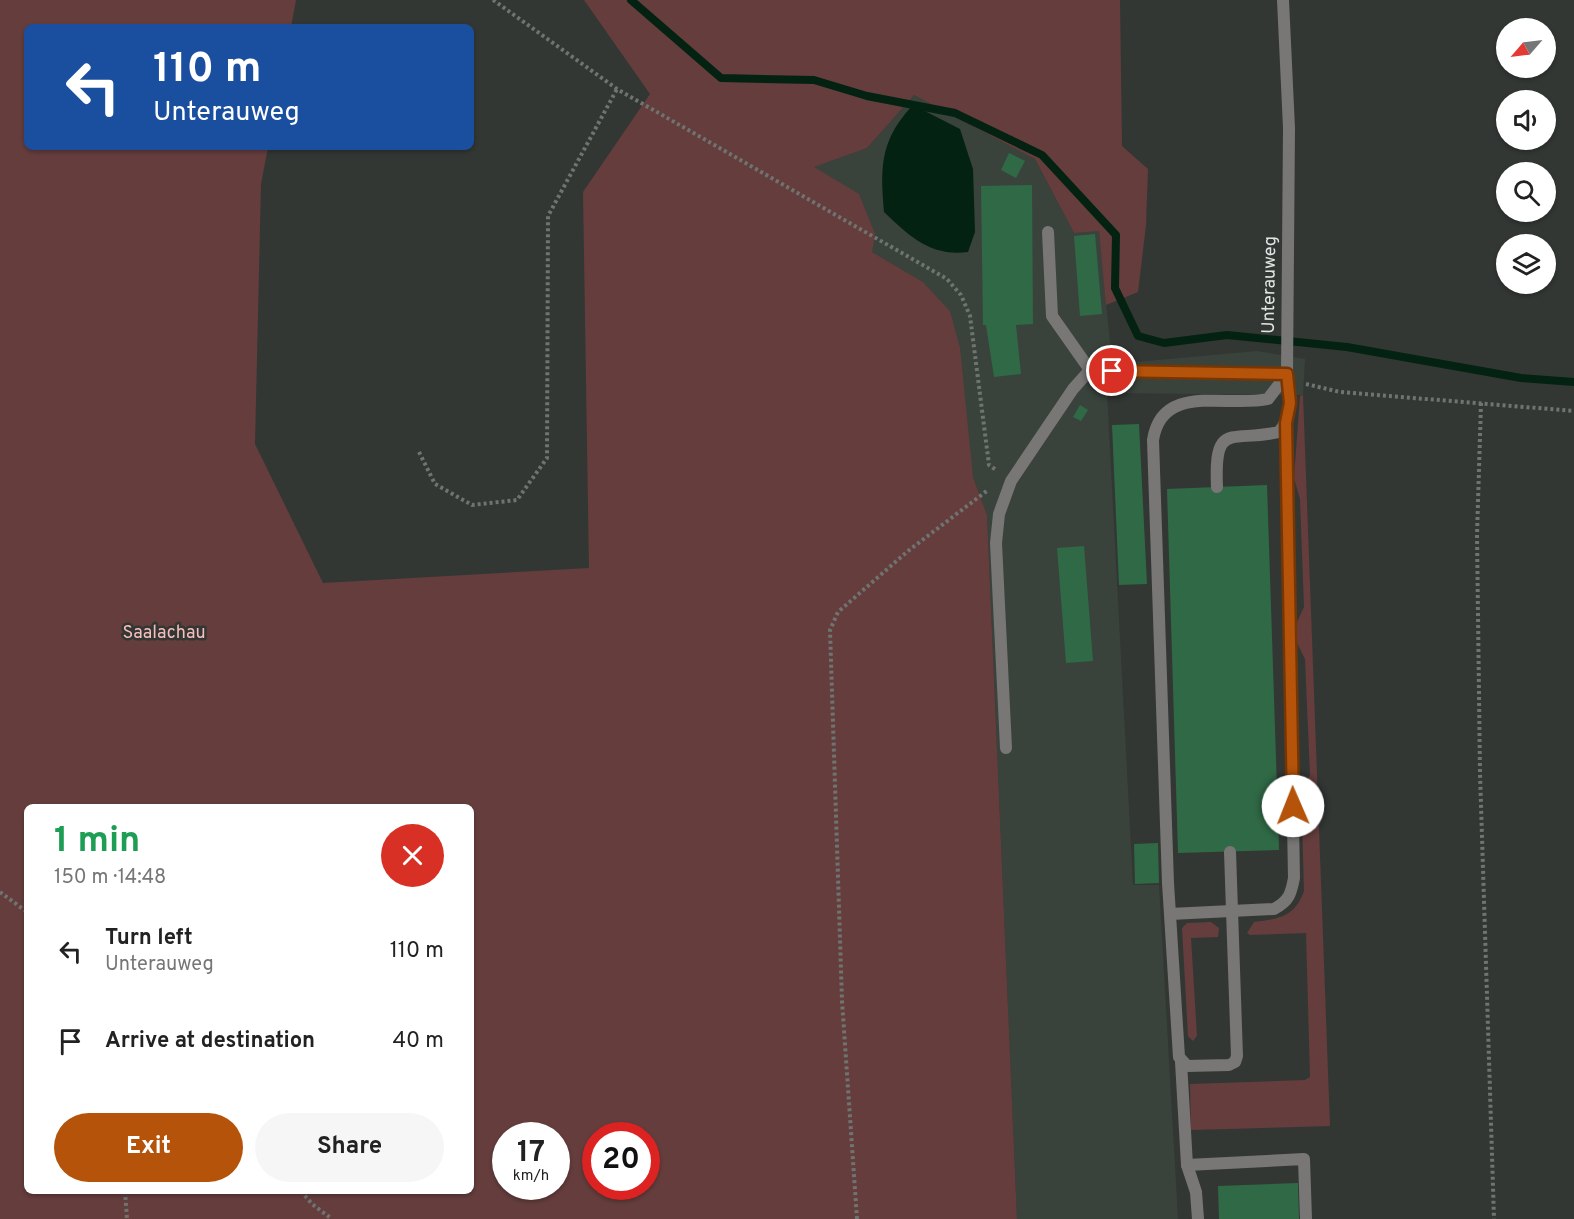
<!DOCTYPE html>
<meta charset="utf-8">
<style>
:root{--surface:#fff;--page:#f6f6f6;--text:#222;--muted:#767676;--accent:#b45309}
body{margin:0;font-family:Overpass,sans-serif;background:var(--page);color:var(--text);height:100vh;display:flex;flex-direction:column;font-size:22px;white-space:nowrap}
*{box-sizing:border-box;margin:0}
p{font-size:20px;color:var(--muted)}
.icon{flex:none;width:33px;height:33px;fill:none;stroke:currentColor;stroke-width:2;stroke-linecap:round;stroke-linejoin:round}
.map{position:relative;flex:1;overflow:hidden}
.panel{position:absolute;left:24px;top:804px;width:450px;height:390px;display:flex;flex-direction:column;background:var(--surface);border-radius:9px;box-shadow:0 2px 4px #0004}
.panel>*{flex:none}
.guide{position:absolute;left:24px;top:24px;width:450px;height:126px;border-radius:9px;box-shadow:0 2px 4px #0004;background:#1a4fa0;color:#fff;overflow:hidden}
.needle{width:39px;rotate:242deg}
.tools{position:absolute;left:1496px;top:18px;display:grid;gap:12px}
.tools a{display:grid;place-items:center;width:60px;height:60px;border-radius:50%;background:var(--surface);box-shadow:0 2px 4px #0004;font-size:30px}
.speed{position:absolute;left:492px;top:1122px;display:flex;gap:12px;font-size:30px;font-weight:700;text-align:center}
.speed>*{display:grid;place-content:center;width:78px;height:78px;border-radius:50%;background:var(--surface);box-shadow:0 2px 4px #0004;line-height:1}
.speed small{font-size:15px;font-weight:400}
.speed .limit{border:9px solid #d22;background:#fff;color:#111}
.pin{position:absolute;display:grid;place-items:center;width:51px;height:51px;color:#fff;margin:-26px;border:3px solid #fff;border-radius:50%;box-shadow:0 2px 6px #0007}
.me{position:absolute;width:66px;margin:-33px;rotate:359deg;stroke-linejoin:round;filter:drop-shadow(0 0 4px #0008)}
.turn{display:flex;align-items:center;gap:21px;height:126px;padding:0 30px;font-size:27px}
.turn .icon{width:78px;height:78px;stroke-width:2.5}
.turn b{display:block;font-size:42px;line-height:51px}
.round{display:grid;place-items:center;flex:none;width:63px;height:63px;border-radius:32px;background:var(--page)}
.head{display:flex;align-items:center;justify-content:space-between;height:102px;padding:0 30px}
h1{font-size:36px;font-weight:700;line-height:45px;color:#1e9e55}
.cta{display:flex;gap:12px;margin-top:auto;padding:12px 30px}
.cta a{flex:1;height:69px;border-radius:36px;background:var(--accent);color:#fff;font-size:24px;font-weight:700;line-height:69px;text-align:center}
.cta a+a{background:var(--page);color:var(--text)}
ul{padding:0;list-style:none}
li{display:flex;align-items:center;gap:18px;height:90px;padding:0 30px}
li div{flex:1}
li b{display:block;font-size:22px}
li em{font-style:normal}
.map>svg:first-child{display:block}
</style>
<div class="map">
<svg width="1574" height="1219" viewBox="0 0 1574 1219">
<rect width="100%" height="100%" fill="#323734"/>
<polygon fill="#39433c" points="914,95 1035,159 1074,233 1099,230 1110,343 1136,362 1257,351 1305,359 1303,395 1107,393 1133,885 1159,885 1178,1219 1017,1219 987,515 973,477 950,311 923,282 872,252 813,167 867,148"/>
<g fill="#653d3d" fill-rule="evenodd">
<path d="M0,0h296l-5,27h-264v120h241l-7,37 -6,260 68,139 266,-15 -6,-376 67,-98 -66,-94h536l2,146 26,23 -2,56 -8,67 -32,13 -7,-74 -25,2 -39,-74 -121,-64 -47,53 -53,19 45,27 16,40 -3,18 51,30 27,29 10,37 13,129 14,38 30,704h-1017zM27,807h444v384h-444zM506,1136h50v50h-50zM596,1136h50v50h-50z"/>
<path d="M1303,395l27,731 -139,4 -1,-46 115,-4 5,-3 -4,-144 -56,2 -3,-2 7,-11c24,-3 41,-5 50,-31l-3,-102 9,-14 -5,-116 -8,-16 -1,-19 8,-17 -4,-108 -6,-21 6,-82z"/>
<polygon points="1211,922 1219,928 1218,937 1191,938 1197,1036 1193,1041 1188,1036 1182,928 1187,923"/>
</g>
<path fill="#042211" d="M913,105l47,24 13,40 2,63 -7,20c-37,5 -59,-16 -84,-40 -4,-45 -4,-72 29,-107z"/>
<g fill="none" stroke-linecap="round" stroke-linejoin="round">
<polyline stroke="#042211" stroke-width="8" points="631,0 721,78 814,80 867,96 955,113 1042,155 1116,235 1115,288 1138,336 1164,343 1227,335 1347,347 1521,378 1574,382"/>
</g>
<g fill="#306946">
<polygon points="1009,153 1025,161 1016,178 1001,170"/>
<polygon points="1032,185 1033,324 1016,325 1021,374 994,377 986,325 983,325 981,186"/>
<polygon points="1095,234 1102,314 1080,316 1074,236"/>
<polygon points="1080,405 1088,410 1081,421 1073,417"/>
<polygon points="1139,424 1147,584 1119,585 1112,425"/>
<polygon points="1267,485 1279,850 1178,853 1167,489"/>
<polygon points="1084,546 1093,661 1066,663 1057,548"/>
<polygon points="1158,843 1159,883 1135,884 1134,844"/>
<polygon points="1298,1183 1299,1219 1219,1219 1218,1186"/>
</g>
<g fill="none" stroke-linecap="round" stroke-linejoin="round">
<g stroke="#6f7471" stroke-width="4" stroke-dasharray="3 3" stroke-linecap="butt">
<polyline points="493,0 617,89 947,279 961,295 970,316 989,465 996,470"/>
<polyline points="1306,384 1340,392 1574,411"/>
<polyline points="1481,403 1477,535 1480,773 1494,1219"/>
<polyline points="419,452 435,484 472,505 517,500 547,458 548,216 617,89"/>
<polyline points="0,892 27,912"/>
<polyline points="125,1191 127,1219"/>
<polyline points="301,1191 312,1204 332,1219"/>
<polyline points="857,1219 842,1001 830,630 838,612 908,551 988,490"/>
</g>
<g stroke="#797676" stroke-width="12">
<path d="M1217,487c-3,-67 14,-44 62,-55 14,-17 10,-37 8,-58l-19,25c-41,9 -106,-17 -115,41l15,443 11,174 8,9 42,-1 6,-3 2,-6 -7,-204"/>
<polyline points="1006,748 996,543 999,514 1011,481 1073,389 1090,370 1052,316 1048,232"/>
<path d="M1170,914l104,-5c15,-8 17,-15 20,-31l-8,-455"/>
<polyline points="1181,1062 1187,1165 1196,1192 1198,1219"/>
<polyline points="1187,1165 1304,1159 1306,1219"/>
</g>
<polyline stroke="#797676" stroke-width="12" points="1090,370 1287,374 1289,128 1283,0"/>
</g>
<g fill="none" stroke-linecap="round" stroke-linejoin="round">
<g stroke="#753606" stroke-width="15">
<polyline id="route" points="1112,371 1287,374 1290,403 1286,423 1293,806"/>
</g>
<use href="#route" stroke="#b45309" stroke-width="10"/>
</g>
<g text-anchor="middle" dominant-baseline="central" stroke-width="5" stroke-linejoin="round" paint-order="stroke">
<g font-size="18" fill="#e1e4e2" stroke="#323734">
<text transform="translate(1270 285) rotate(-89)">Unterauweg</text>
</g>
<g font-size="18" fill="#f8bdbc" stroke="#323734">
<text x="164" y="633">Saalachau</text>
</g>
</g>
</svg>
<div class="tools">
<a><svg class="needle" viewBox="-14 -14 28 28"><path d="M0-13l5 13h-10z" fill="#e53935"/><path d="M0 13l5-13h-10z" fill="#767676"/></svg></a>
<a><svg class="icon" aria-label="sound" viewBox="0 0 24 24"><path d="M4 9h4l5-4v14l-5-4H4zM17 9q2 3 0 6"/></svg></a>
<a><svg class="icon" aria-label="search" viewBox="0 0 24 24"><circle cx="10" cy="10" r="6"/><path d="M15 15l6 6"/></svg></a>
<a><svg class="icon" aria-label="layers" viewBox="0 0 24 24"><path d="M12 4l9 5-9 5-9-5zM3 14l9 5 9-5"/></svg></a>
</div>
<div class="speed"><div>17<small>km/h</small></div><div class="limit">20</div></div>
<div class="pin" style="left:1112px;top:371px;background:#d93025"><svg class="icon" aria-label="arrive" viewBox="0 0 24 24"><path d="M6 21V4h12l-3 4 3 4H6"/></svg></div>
<svg class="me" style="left:1293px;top:806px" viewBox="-20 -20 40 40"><circle r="19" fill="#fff"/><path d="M0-13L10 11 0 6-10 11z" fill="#b45309"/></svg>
<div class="guide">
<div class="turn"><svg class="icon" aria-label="left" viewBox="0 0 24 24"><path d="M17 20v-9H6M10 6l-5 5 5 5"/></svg><div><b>110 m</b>Unterauweg</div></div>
</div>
<section class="panel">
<div class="head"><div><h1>1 min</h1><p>150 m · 14:48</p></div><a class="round" style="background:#d93025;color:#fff"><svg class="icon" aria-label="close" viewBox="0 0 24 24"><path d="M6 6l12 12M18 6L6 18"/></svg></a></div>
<ul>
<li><svg class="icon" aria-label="left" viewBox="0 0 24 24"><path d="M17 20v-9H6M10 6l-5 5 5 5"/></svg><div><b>Turn left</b><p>Unterauweg</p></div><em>110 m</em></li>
<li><svg class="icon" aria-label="arrive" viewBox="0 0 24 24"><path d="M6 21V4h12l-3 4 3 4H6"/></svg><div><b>Arrive at destination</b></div><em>40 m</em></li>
</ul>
<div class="cta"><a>Exit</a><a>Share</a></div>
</section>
</div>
